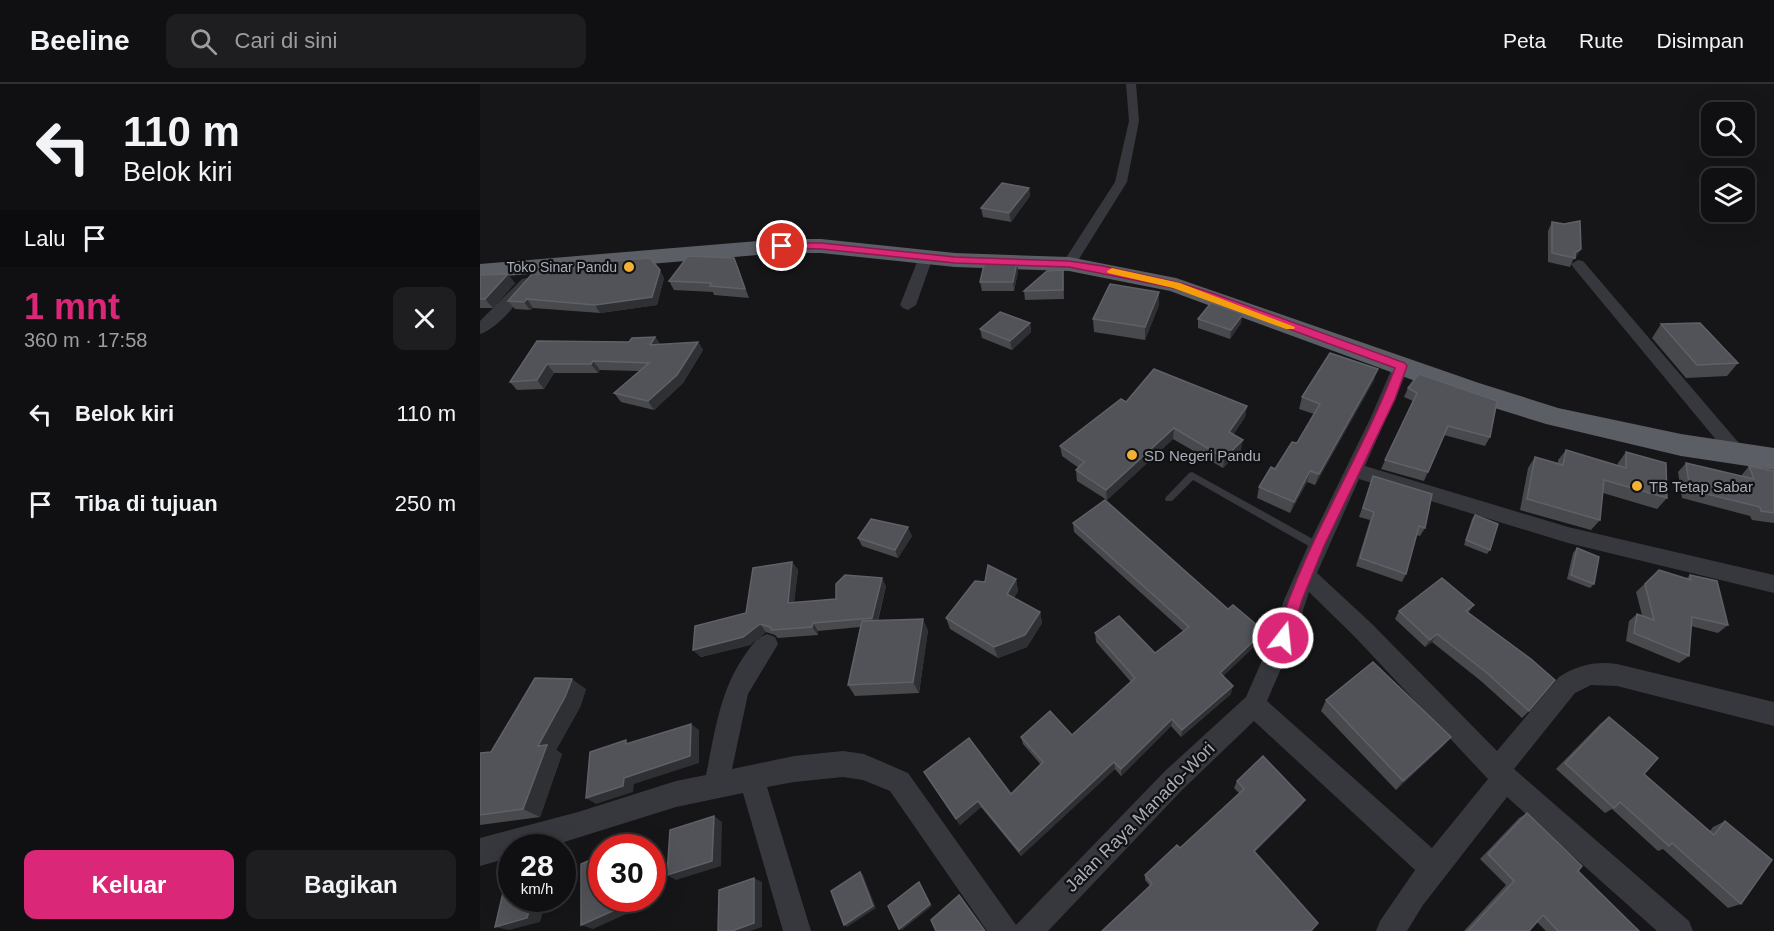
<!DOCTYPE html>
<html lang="id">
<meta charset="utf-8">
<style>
:root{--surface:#101012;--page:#1e1e20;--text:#f1f3f6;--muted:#9c9d9f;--line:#303032;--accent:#db2777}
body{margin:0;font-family:Helvetica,sans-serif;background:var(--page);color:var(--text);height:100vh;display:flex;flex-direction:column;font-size:22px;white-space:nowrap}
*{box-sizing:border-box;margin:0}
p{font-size:20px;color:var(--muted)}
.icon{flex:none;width:33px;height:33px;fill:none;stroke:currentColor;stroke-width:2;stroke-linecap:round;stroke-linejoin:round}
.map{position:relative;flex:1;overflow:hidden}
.details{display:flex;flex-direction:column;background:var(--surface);width:480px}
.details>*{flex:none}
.top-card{background:#101012;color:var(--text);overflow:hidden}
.buttons{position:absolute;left:1221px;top:18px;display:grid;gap:12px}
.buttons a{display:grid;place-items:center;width:54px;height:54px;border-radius:12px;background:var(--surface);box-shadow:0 6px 24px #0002,0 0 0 2px var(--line);font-size:30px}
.speed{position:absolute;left:18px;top:750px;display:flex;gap:12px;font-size:30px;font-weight:700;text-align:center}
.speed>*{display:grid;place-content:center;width:78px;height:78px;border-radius:50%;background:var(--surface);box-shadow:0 6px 24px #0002,0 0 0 2px var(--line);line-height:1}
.speed small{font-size:15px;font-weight:400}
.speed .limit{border:9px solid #d22;background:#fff;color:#111}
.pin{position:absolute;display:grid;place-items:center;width:51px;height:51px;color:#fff;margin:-26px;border:3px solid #fff;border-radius:50%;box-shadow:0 2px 6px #0007}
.me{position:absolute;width:66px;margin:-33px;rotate:16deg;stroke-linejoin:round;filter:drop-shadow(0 0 4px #0008)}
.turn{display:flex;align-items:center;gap:21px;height:126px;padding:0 24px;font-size:27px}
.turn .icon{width:78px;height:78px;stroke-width:2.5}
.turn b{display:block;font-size:42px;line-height:51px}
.then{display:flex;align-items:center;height:57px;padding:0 24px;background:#0003;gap:12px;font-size:22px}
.round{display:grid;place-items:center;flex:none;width:63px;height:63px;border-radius:12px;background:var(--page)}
.summary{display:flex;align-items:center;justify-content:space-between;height:102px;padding:0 24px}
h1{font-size:36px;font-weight:700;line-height:45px;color:var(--accent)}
.primary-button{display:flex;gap:12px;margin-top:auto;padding:12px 24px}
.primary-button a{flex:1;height:69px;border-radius:12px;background:var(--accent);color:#fff;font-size:24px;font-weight:700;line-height:69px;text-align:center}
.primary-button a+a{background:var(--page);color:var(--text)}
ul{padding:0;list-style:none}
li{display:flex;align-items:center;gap:18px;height:90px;padding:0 24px}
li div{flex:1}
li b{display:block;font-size:22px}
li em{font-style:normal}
header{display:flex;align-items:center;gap:36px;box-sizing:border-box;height:84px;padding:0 30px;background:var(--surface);border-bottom:2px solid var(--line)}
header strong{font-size:28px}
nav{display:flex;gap:33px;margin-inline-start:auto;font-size:21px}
.search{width:420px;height:54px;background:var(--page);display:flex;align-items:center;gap:15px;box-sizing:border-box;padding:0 21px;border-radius:12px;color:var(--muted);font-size:22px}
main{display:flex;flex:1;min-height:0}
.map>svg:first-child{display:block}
</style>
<header>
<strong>Beeline</strong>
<div class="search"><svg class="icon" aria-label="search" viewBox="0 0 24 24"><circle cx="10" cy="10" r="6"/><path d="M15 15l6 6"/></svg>Cari di sini</div>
<nav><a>Peta</a><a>Rute</a><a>Disimpan</a></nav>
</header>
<main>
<section class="details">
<div class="top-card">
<div class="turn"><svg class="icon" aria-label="left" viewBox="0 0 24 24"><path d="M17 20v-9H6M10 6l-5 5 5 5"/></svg><div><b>110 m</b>Belok kiri</div></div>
<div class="then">Lalu<svg class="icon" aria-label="arrive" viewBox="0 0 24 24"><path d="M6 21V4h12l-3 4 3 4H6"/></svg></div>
</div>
<div class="summary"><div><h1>1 mnt</h1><p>360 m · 17:58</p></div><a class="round"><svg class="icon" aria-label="close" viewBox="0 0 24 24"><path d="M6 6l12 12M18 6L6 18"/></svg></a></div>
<ul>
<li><svg class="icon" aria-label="left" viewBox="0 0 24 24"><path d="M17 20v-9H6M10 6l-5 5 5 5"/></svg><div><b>Belok kiri</b></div><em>110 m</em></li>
<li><svg class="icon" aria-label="arrive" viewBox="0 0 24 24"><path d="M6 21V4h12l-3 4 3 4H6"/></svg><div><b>Tiba di tujuan</b></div><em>250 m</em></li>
</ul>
<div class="primary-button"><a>Keluar</a><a>Bagikan</a></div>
</section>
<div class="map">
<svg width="1294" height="847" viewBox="0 0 1294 847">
<rect width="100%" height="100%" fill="#161618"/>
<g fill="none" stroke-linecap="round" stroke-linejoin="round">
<polygon fill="#37383d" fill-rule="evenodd" points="712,388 840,459 842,462 840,465 834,465 713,396 692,417 686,417 685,415 686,413 709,389"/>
<g fill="#37383d" fill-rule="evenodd">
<polygon points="646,0 656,0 659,37 647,98 594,183 584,183 582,180 635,98 649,37"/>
<polygon points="446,169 453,173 436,221 428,226 423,224 420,221 439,173"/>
<polygon points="1098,176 1103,177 1264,365 1267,370 1264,375 1258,377 1252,375 1093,183 1091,180"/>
<path d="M47,194l7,4 -2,3c-12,14 -34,44 -52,49v-13l42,-42z"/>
<path d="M921,277l6,1 2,4 -44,100 203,61 206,48v18l-206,-50 -209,-64 -42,94 54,50 126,128 62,-74c18,-12 37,-16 58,-13l157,38v24l-157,-40 -26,-1 -16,8 -61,76 175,152 4,10h-36l-150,-134 -84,108 -16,26h-31l4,-10 35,-51 -161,-149 -71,68 -135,142h-61l-97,-140 -27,-11 -20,-3 -49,5 -27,5 44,144h-28l-40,-138 -67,14 -131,41h-33v9l-32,9v-28l98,-26 98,-31 30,-6c9,-43 14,-87 41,-123 6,-8 10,-14 20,-18l8,3 3,7 -30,50 -16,75 62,-13 49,-5 21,3 44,19 108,152 149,-154 81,-74 26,-59 12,-38 23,-52 63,-129 23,-53 2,-4zM829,508l46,45 133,142 -56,69 -165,-147 27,-63z"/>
</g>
<polygon fill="#5b5e65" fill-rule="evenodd" points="302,155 341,155 475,169 589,173 696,194 999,299 1078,324 1201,350 1294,364 1294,386 1201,372 1066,340 979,313 690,207 589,187 475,183 341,169 302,169 0,194 0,180"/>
</g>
<g fill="#47494d">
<polygon points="549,104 550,112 531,138 503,133 501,124"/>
<polygon points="1072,138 1096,174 1093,176 1090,183 1068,178 1068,147"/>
<polygon points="254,174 258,183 269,214 234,211 233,208 194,206 189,197"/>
<polygon points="583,186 584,215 545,216 544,207"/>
<polygon points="538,187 534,207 502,207 500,198"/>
<polygon points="0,191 35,199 13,224 0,224"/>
<polygon points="184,194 177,221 120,229 53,224 50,226 35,225 28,217"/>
<polygon points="679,208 679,221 665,256 614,248 613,235"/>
<polygon points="718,235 761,239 750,255 718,244"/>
<polygon points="550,239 551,248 532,266 502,254 500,245"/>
<polygon points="1181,240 1258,279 1247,292 1206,294 1172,254"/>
<polygon points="175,253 180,260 218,258 223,266 203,299 174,326 141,318 134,309 159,287 120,286 118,289 74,289 64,305 37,306 30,298 57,257 149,258"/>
<polygon points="939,290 1010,353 1005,362 964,351 944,397 901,385 933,317 924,313 928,304"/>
<polygon points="894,296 835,401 827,398 810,429 777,414 779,403 817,359 834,330 819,325 822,313"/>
<polygon points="646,318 767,322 765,333 753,351 761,366 743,384 693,355 627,416 597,397 596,386 599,384 582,372 580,362"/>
<polygon points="1086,366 1138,382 1138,379 1146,368 1187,414 1177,425 1123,409 1120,436 1111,446 1040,426 1048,384 1055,373 1078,380 1078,376"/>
<polygon points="1206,379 1261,392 1269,382 1294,387 1294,439 1272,436 1270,432 1202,414 1198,388"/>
<polygon points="893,392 945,444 940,452 936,451 926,490 922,498 876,482 890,436 879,433"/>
<polygon points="995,431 1010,466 1007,470 984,461 992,435"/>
<polygon points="593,439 748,525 784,547 781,556 743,592 751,610 701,653 691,642 641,692 635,685 541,772 501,723 480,741 444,688 531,710 561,681 543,660 541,653 592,651 651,598 616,558 615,549 675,569 703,547 594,448"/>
<polygon points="432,452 418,474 382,462 378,454"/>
<polygon points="1097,464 1114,500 1110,504 1087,495 1093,469"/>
<polygon points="312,478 318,486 314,518 356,515 406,502 398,537 448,546 439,609 375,612 368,601 380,543 338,547 338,551 298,554 295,551 286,548 270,561 221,573 213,566 266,529"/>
<polygon points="1179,486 1206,495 1210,491 1248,541 1238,549 1211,542 1209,572 1199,579 1146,557 1149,537 1157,530 1162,531 1156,508"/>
<polygon points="536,495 538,507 534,514 560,528 562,539 547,563 518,574 470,545 466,534 505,498"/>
<polygon points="994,521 988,529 1049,627 1042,634 1001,597 952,558 945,563 915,535 919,527"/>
<polygon points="106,605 100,623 76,666 82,670 60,733 0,741 0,669 11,668"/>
<polygon points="846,616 971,653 962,663 916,706 841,627"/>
<polygon points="1129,633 1164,690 1230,747 1233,743 1245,737 1261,820 1248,824 1183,765 1178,767 1132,725 1125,729 1076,685 1120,640"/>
<polygon points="757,697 821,722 670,802 665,796 665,791 700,764 759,709 754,704"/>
<polygon points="1047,729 1098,787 1159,847 1066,847 1057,838 1049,847 984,847 1026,801 1000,775 1039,734"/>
</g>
<g fill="#2f3033">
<polygon points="549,104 550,112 531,138 529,129"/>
<polygon points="1101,165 1096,174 1093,176 1095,174 1095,169"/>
<polygon points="254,174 258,183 269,214 265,205"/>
<polygon points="537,178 538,187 534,207 533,198"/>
<polygon points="180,186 184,194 177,221 120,229 115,221"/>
<polygon points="28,190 35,199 13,224 5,215"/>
<polygon points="679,208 679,221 665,256 665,243"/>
<polygon points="47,215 53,224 50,226 44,218"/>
<polygon points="763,230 761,239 750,255 751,246"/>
<polygon points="550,239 551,248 532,266 530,257"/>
<polygon points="175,253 181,262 170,261"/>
<polygon points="218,258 223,266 203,299 174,326 168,317"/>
<polygon points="113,277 120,286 118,289 111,280"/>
<polygon points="67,280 74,289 64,305 57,296"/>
<polygon points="898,285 894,296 835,401 839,390"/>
<polygon points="767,322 765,333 747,359 749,348"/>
<polygon points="694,344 693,355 627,416 626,406"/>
<polygon points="763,356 761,366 743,384 744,374"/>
<polygon points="830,387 827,398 810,429 814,418"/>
<polygon points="428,443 432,452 418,474 415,466"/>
<polygon points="312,478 318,486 313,527 308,519"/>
<polygon points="402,494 406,502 396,542 392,534"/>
<polygon points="536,495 538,507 530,522 527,510"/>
<polygon points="560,528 562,539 547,563 518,574 514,563"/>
<polygon points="443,535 448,546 439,609 433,598"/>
<polygon points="333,539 338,547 338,551 332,543"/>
<polygon points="280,540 286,548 270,561 221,573 213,566"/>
<polygon points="784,547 781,556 738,597 740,589"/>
<polygon points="957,550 952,558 945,563 950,556"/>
<polygon points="92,595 106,605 100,623 76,666 82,670 60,733 43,725 58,662"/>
<polygon points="753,602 751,610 701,653 702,646"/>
<polygon points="692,635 691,642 641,692 641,685"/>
<polygon points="211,640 219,646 219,679 154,700 153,708 116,720 106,714 144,694"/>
<polygon points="971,653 962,663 916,706 923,697"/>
<polygon points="634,678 635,685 541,772 539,767"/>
<polygon points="825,716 821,722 771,772 774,767"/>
<polygon points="498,717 501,723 480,741 476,735"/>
<polygon points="234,732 242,738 241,782 196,796 187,791"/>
<polygon points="151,758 161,763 161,764 151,764"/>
<polygon points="380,788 383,791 396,824 367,843 364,841"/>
<polygon points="274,794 282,798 282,843 270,847 252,847"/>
<polygon points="439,798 441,801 452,822 422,846 419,845"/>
<polygon points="53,814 67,814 60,838 29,846 15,843"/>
<polygon points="153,814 164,814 164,822 113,845 101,841"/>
</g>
<g fill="#525359" stroke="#5f6168" stroke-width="1.5">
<polygon points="522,99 549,104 529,129 501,124"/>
<polygon points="1100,137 1101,165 1095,169 1095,174 1072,169 1072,138 1084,140"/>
<polygon points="208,172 254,174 265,205 230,202 231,199 189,197"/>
<polygon points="170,174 180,186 172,213 115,221 47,215 44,218 28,217 52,190 60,190 63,185 115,182 118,178"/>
<polygon points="505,177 537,178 533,198 500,198"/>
<polygon points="583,186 583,206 544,207 567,187"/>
<polygon points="28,190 5,215 0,215 0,191"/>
<polygon points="630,200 679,208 665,243 613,235"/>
<polygon points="731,219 763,230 751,246 718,235"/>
<polygon points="520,228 550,239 530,257 500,245"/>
<polygon points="1220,239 1258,279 1217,281 1181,240"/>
<polygon points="175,253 170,261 218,258 197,291 168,317 134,309 169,279 113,277 111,280 67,280 57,296 30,298 57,257 149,258 152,254"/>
<polygon points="850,269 898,285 839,390 830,387 814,418 779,403 791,383 795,385 812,358 817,359 840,320 822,313"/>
<polygon points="674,285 767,322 749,348 763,356 744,374 694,344 626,406 596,386 604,378 580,362 641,315 646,318"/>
<polygon points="939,290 1017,317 1010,353 968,342 948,388 905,376 937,309 928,304"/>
<polygon points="1086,366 1146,384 1146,368 1186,379 1187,414 1124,396 1120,436 1047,415 1055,373 1083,381"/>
<polygon points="1206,379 1274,395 1269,382 1294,387 1294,429 1281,427 1280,423 1210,406"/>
<polygon points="893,392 952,410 945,444 939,442 926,490 880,474 894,428 883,424"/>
<polygon points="625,416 748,525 753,521 784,547 740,589 753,602 702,646 692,635 641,685 634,678 539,767 498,717 476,735 444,688 489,654 531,710 563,678 541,653 570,627 592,651 655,594 615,549 639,532 675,569 709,543 593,439"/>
<polygon points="995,431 1018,440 1010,466 986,456"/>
<polygon points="391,435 428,443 415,466 378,454"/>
<polygon points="1097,464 1119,473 1114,500 1091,491"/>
<polygon points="312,478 308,519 356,515 356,500 365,491 402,494 392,534 333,539 332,543 292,546 290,543 280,540 263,553 213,566 215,542 266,529 273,484"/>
<polygon points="508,481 536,495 527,510 560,528 545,551 514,563 466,534 495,497 505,498"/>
<polygon points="1179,486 1211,496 1210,491 1237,497 1248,541 1212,533 1209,572 1154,549 1157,530 1174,536 1165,500"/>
<polygon points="962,494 994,521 986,527 1051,575 1075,596 1049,627 1007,589 957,550 950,556 919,527"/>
<polygon points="443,535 433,598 368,601 382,537"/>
<polygon points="893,578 971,653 923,697 846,616"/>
<polygon points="55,594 92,595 85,613 58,662 67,661 43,725 0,731 0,669 11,668"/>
<polygon points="1129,633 1178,674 1164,690 1234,751 1245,737 1292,776 1261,820 1192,759 1189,762 1140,718 1134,724 1085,679"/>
<polygon points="211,640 210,672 144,694 143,702 106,714 110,668 146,656 146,660"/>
<polygon points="783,672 825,716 774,767 838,839 831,847 622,847 672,800 665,791 697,761 700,764 764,705 757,697"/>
<polygon points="1047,729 1102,782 1098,787 1159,847 1078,847 1063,831 1049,847 988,847 1034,797 1008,770"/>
<polygon points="234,732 232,777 187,791 190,746"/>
<polygon points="151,758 151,764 138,764"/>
<polygon points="122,771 122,814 153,814 153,818 101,841 101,780"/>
<polygon points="380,788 393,822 364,841 351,807"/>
<polygon points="274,794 274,839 252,847 238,847 239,806"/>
<polygon points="32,798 32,814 53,814 47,834 15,843 25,800"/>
<polygon points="439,798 450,820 419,845 408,822"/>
<polygon points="479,811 505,847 456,847 451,836"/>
</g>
<path fill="#db2777" stroke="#8e194d" stroke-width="1.5" d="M302,159h39l134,14 114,4 34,5 77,17 32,10 193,70 2,3 -12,33 -71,147 -22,54 -13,43 -6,2 -5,-2 -2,-5c28,-95 84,-178 119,-270l-190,-70 -31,-10 -105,-21 -114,-4 -134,-14 -43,-1v-4z"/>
<polygon fill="#f59e0b" points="632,184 700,199 815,243 814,245 806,245 693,204 628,189 627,187"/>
<g fill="#f2b134" stroke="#111113" stroke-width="2">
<circle cx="149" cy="183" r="6"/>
<circle cx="652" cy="371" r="6"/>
<circle cx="1157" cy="402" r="6"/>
</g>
<g text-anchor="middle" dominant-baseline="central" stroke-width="4.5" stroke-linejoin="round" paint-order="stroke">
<g font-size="14" fill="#a8adb8" stroke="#111113" text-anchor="end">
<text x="137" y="183">Toko Sinar Pandu</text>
</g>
<g font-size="15" fill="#a8adb8" stroke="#111113" text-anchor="start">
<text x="664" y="371">SD Negeri Pandu</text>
<text x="1169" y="402">TB Tetap Sabar</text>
</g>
<g font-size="18" fill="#a8adb8" stroke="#111113">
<text transform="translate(660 733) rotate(-45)">Jalan Raya Manado-Wori</text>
</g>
</g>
</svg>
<div class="buttons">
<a><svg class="icon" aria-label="search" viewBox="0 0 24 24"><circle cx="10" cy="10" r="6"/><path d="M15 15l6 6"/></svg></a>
<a><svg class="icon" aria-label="layers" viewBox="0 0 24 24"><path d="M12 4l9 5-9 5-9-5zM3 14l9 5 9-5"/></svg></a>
</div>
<div class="speed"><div>28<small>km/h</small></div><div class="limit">30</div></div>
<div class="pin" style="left:302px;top:162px;background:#d93025"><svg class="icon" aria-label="arrive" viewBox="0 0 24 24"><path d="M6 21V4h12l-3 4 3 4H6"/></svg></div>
<svg class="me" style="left:803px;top:554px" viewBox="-20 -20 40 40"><circle r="17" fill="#db2777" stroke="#fff" stroke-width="3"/><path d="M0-11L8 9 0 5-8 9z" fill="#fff"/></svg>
</div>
</main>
